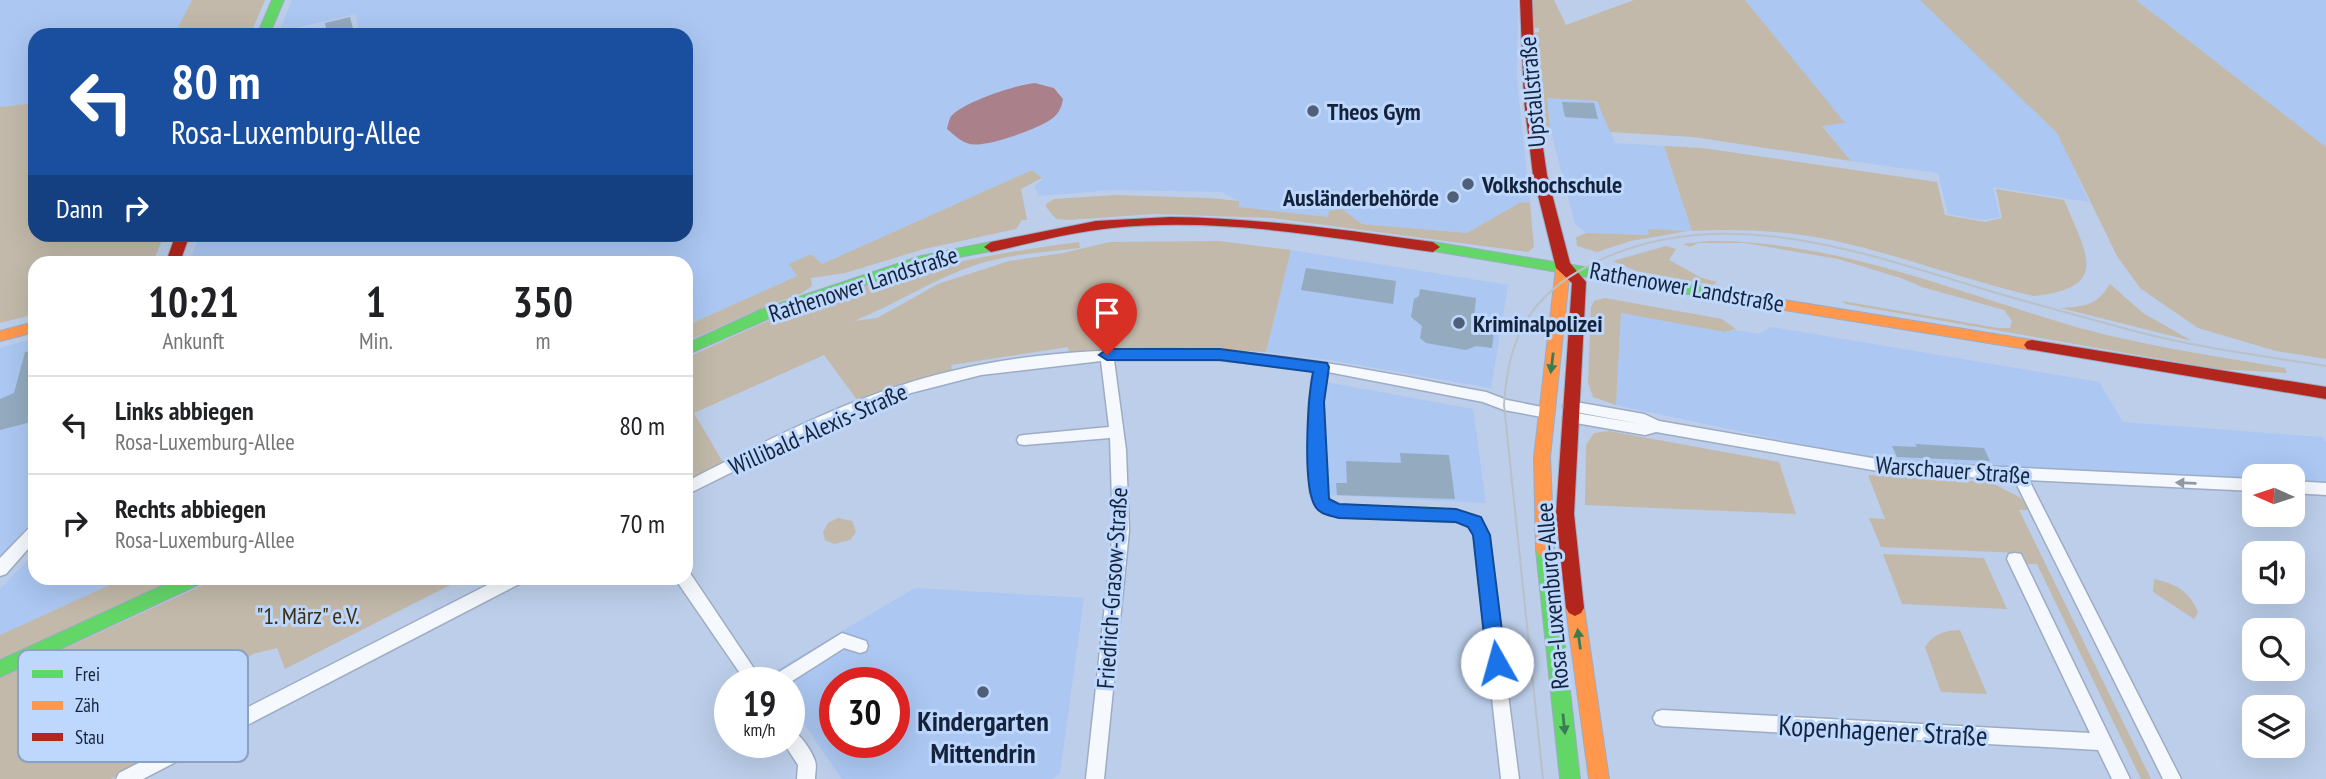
<!DOCTYPE html>
<html lang="de">
<meta charset="utf-8">
<style>
:root{--surface:#fff;--page:#f6f6f6;--text:#202124;--muted:#757577;--line:#e0e0e0}
body{margin:0;font-family:"PT Sans Narrow",sans-serif;background:var(--page);color:var(--text);height:100vh;display:flex;flex-direction:column;font-size:26px;white-space:nowrap}
*{box-sizing:border-box;margin:0}
p{font-size:23px;color:var(--muted)}
.icon{flex:none;width:38px;height:38px;fill:none;stroke:currentColor;stroke-width:2;stroke-linecap:round;stroke-linejoin:round}
.map{position:relative;flex:1;overflow:hidden}
.details{position:absolute;left:28px;top:256px;width:665px;height:329px;display:flex;flex-direction:column;background:var(--surface);border-radius:21px;box-shadow:0 7px 28px #0002}
.details>*{flex:none}
.top-card{position:absolute;left:28px;top:28px;width:665px;height:214px;border-radius:21px;box-shadow:0 7px 28px #0002;background:#1a4fa0;color:#fff;overflow:hidden}
.needle{width:46px;rotate:273deg}
.buttons{position:absolute;left:2242px;top:464px;display:grid;gap:14px}
.buttons a{display:grid;place-items:center;width:63px;height:63px;border-radius:14px;background:var(--surface);box-shadow:0 7px 28px #0002;font-size:35px}
.speed{position:absolute;left:714px;top:667px;display:flex;gap:14px;font-size:35px;font-weight:700;text-align:center}
.speed>*{display:grid;place-content:center;width:91px;height:91px;border-radius:50%;background:var(--surface);box-shadow:0 7px 28px #0002;line-height:1}
.speed small{font-size:18px;font-weight:400}
.speed .limit{border:10px solid #d22;background:#fff;color:#111}
.pin{position:absolute;display:grid;place-items:center;width:60px;height:60px;color:#fff;margin:-72px -30px;border-radius:50% 50% 50% 0;rotate:-45deg;box-shadow:0 0 7px #0007}
.pin .icon{rotate:45deg}
.me{position:absolute;width:77px;margin:-38px;rotate:353deg;stroke-linejoin:round;filter:drop-shadow(0 0 5px #0008)}
.turn{display:flex;align-items:center;gap:24px;height:147px;padding:0 28px;font-size:32px}
.turn .icon{width:91px;height:91px;stroke-width:2.5}
.turn b{display:block;font-size:49px;line-height:60px}
.then{display:flex;align-items:center;height:66px;padding:0 28px;background:#0003;gap:14px;font-size:26px}
.eta{display:flex;justify-content:space-evenly;align-items:center;height:119px;text-align:center}
.eta b{font-size:42px;font-weight:700;line-height:49px}
ul{padding:0;list-style:none}
li{display:flex;align-items:center;gap:21px;height:98px;padding:0 28px;border-top:2px solid var(--line)}
li div{flex:1}
li b{display:block;font-size:26px}
li em{font-style:normal}
.map>svg:first-child{display:block}
</style>
<div class="map">
<svg width="2326" height="779" viewBox="0 0 2326 779">
<rect width="100%" height="100%" fill="#bcceea"/>
<g fill="#abc7f2" fill-rule="evenodd">
<polygon points="0,0 192,0 174,35 35,35 35,103 0,107"/>
<path d="M292,0h1226l-1,79 13,124 -9,-1 -53,31 -106,-9 -20,-15 -14,8 -90,-10 1,-6 -17,-9 -109,-2 -74,6 -5,-10 9,-7 -11,-9 -210,94 -11,-10 -21,10 7,12 -111,50v-64h-497l11,-27 486,-1v-199h-332l5,-2 -3,-19 -77,18zM1035,83l19,5 6,5 -7,25 -64,25 -17,2 -12,-5 1,-32 61,-24z"/>
<polygon points="1745,0 1920,0 2058,133 2089,202 1993,187 2000,217 1983,220 1948,214 1938,173 1851,161 1822,125 1844,123"/>
<polygon points="2136,0 2326,0 2326,147"/>
<polygon points="1547,98 1598,101 1615,143 1664,146 1692,231 1648,229 1649,235 1586,233 1575,224 1550,128"/>
<polygon points="1291,250 1508,285 1491,388 1330,360 1266,352"/>
<polygon points="1621,313 1725,332 1735,330 1759,334 1772,327 2099,382 2123,422 2322,437 2326,442 2326,482 2293,481 2292,476 2254,476 2254,479 1889,460 1824,449 1616,405"/>
<polygon points="35,338 35,518 0,557 0,348"/>
<polygon points="1325,382 1473,409 1486,503 1326,495 1321,408"/>
<polygon points="35,553 35,578 125,578 0,635 0,589"/>
<path d="M915,588l169,10 -24,175 -8,6h-210l-53,-77v-20h-13l-6,-8zM835,682h59v60h-59z"/>
</g>
<g fill="#c2b9aa">
<polygon points="192,0 265,0 250,35 174,35"/>
<polygon points="1533,0 1554,0 1566,25 1634,0 1745,0 1845,123 1822,126 1851,161 1694,137 1610,132 1597,101 1547,98 1550,128 1542,123 1530,34 1539,32 1539,28 1531,28"/>
<polygon points="1920,0 2136,0 2326,147 2326,359 2276,351 2198,328 2140,288 2117,256 2057,133"/>
<polygon points="35,103 35,234 164,235 153,262 35,262 35,314 0,323 0,107"/>
<path d="M1664,146l38,2 235,34 8,33 40,7 17,-4 -6,-29 68,11c22,53 48,88 -31,96 -67,-16 -131,-40 -197,-55 -47,-10 -96,-13 -144,-10z"/>
<polygon points="1032,170 1042,178 1021,189 1027,220 1022,220 1016,229 924,249 845,273 811,278 812,286 802,293 755,311 686,342 686,326 797,276 789,264 811,254 822,264"/>
<polygon points="1116,195 1209,198 1239,201 1239,207 1328,217 1329,211 1342,209 1362,224 1467,233 1521,202 1530,203 1534,247 1528,252 1272,218 1155,214 1068,220 1056,219 1046,207 1046,204 1054,199"/>
<polygon points="1648,229 1688,231 1631,241 1597,252 1577,246 1576,237 1586,233 1649,235"/>
<path d="M1219,241l72,9 -25,102c-65,-3 -132,-8 -197,2l-1,-7 -117,18 1,7 -52,13 -42,16 -34,-46 -130,58 30,51 -38,19v-125c50,-22 100,-48 153,-64 78,-25 158,-42 240,-52l1,6c-34,4 -69,6 -102,16 -43,14 -82,40 -124,57l23,-3 61,-34 71,-23 54,-8 47,-11z"/>
<path d="M1709,241c126,-1 247,51 367,86 69,19 139,29 209,41l2,5 -69,-4 -372,-65 -4,-3 156,27h12l2,-7 -8,-11 -82,-23 -21,-9 -63,-19 -93,-16h-47l-8,4 -7,-3z"/>
<polygon points="1666,246 1676,249 1669,260 1702,278 1717,282 1713,285 1636,271 1613,261"/>
<path d="M2110,284l33,29 49,28 -131,-33c25,-2 35,-2 49,-24z"/>
<polygon points="1605,298 1722,319 1736,329 1725,332 1621,313 1616,405 1593,397 1588,383 1591,307 1594,301"/>
<polygon points="1609,431 1779,462 1796,514 1585,505 1586,445 1594,433"/>
<polygon points="1868,475 1990,482 2021,498 2028,510 2019,510 2151,779 2141,779 2037,564 2026,564 2020,553 1881,547 1869,518 1885,519"/>
<polygon points="838,518 852,521 856,532 850,540 834,544 825,540 823,532 828,523"/>
<polygon points="1883,554 1984,558 2007,609 1902,604"/>
<polygon points="125,578 177,578 0,660 0,635"/>
<polygon points="218,578 464,578 285,669 277,648 253,654 182,702 150,741 140,764 111,779 0,779 0,678"/>
<path d="M2154,579c22,5 35,12 44,33l-4,7 -41,-27z"/>
<path d="M1960,630l27,64 -46,-2 -16,-45c10,-14 19,-16 35,-17z"/>
</g>
<path fill="#aa818b" d="M1035,83l19,5 9,11c-1,7 -4,14 -10,19 -12,10 -68,30 -83,26 -9,-2 -16,-9 -23,-15 0,-1 3,-11 3,-11 9,-15 68,-34 85,-35z"/>
<g fill="#93aabf">
<polygon points="350,17 354,32 342,35 327,33 325,23"/>
<polygon points="1562,102 1594,103 1598,119 1565,117"/>
<polygon points="1306,268 1396,281 1393,304 1301,290"/>
<polygon points="1420,289 1476,298 1473,329 1494,332 1492,348 1476,346 1466,350 1426,343 1420,338 1422,326 1411,317 1414,299 1419,296"/>
<polygon points="35,350 35,421 0,430 0,399 14,393 25,352"/>
<polygon points="1915,444 1984,448 1990,461 1897,457 1892,446 1917,447"/>
<polygon points="1400,453 1449,455 1455,499 1337,495 1336,483 1347,483 1346,461 1401,463"/>
</g>
<g fill="none" stroke-linecap="round" stroke-linejoin="round">
<g stroke="#9dacc4" stroke-width="3">
<g id="street">
<path d="M1170,349c107,1 211,23 316,43l21,8 45,9 2,4 -2,4 -5,1 -43,-8 -21,-8 -155,-30 -5,30 3,91 5,8 8,4 117,5 23,7 8,14 32,248h-18l-27,-243 -5,-10 -13,-4 -117,-5 -13,-4 -8,-6 -8,-14 -1,-91 6,-32 -96,-10h-105l12,90 3,81 -25,248h-18l27,-248 -3,-93 -86,7 -5,-1 -2,-4 2,-4 5,-1 85,-8 -8,-66 -120,14 -70,18 -96,38 -129,64v-13c85,-44 172,-89 266,-111 70,-17 146,-22 218,-22z"/>
<polygon points="1570,401 1644,414 1659,421 1895,462 2254,479 2254,491 2029,480 2181,779 2163,779 2014,479 1895,474 1656,432 1645,435 1570,422 1565,421 1563,417 1565,413 1570,412 1641,424 1565,410 1563,406"/>
<polygon points="2292,481 2326,483 2326,495 2292,493"/>
<polygon points="35,525 35,541 6,574 0,576 0,558 30,527"/>
<polygon points="2015,553 2021,554 2130,779 2112,779 2098,750 1662,726 1656,724 1653,718 1656,712 1662,710 2090,733 2007,559 2009,554"/>
<polygon points="686,572 690,573 763,682 746,682 678,583 676,578 686,578"/>
<polygon points="501,578 523,578 521,583 143,779 116,779 119,773"/>
<polygon points="842,633 866,641 868,646 866,651 860,653 844,648 789,683 769,682 771,677"/>
<path d="M789,728c10,4 23,23 26,33 2,5 0,12 0,18h-18l1,-14 -15,-23h6z"/>
</g>
</g>
<g stroke="#9dacc4" stroke-width="2">
<g id="fast">
<polygon points="272,0 284,0 269,35 257,35"/>
<polygon points="991,242 996,244 998,247 996,250 928,263 770,318 686,355 686,344 760,310 921,256"/>
<polygon points="1433,242 1771,298 1778,303 1771,308 1428,250 1426,247 1428,244"/>
<polygon points="1545,543 1551,545 1554,550 1580,779 1560,779 1536,550 1539,545"/>
<polygon points="179,578 205,578 202,583 0,677 0,660"/>
</g>
</g>
<g stroke="#9dacc4" stroke-width="2">
<g id="slow">
<polygon points="1563,263 1570,268 1550,457 1554,550 1551,555 1545,557 1539,555 1536,550 1534,457 1556,268"/>
<polygon points="1771,298 2032,340 2040,345 2032,350 1766,307 1764,303 1766,299"/>
<polygon points="35,322 35,332 0,341 0,331"/>
<polygon points="1575,600 1581,603 1584,608 1609,779 1589,779 1566,608 1569,603"/>
</g>
</g>
<g stroke="#9dacc4" stroke-width="2">
<g id="jam">
<polygon points="1520,0 1532,0 1536,100 1547,175 1570,263 1586,282 1574,514 1584,608 1581,613 1575,616 1569,613 1566,608 1556,514 1572,283 1556,268 1533,175 1524,100"/>
<path d="M1170,217c88,1 175,13 263,25l7,5 -7,5c-105,-15 -214,-35 -321,-24 -41,4 -81,15 -121,24l-7,-5 7,-5 105,-21z"/>
<polygon points="176,234 190,234 180,262 166,262"/>
<polygon points="2032,340 2326,387 2326,399 2027,349 2024,345 2027,341"/>
</g>
</g>
<use href="#street" fill="#f5f8fc" fill-rule="evenodd"/>
<use href="#fast" fill="#63d668" fill-rule="evenodd"/>
<use href="#slow" fill="#ff974d" fill-rule="evenodd"/>
<use href="#jam" fill="#b3261e" fill-rule="evenodd"/>
<path stroke="#bac0c7" stroke-width="2" d="M1543,779l-39,-374c4,-67 25,-109 86,-140 124,-65 266,-15 390,23 53,16 106,30 158,44 62,16 125,24 188,34"/>
</g>
<defs><path id="oneway-solid" d="M-6-.8H1V-3.2L6.5 0L1 3.2V.8H-6Z" transform="scale(1.75)"/></defs>
<g fill="#3c7c52">
<use href="#oneway-solid" transform="translate(1552 363) rotate(97)"/>
<use href="#oneway-solid" transform="translate(1579 639) rotate(-98)"/>
<use href="#oneway-solid" transform="translate(1564 724) rotate(84)"/>
</g>
<use fill="#9098a5" href="#oneway-solid" transform="translate(2186 483) rotate(-178)"/>
<path fill="#1a73e8" stroke="#114b97" stroke-width="2" d="M1107,349h113l107,14 2,4 -5,35 5,97 10,5 117,5 25,8 9,18 16,128 -3,6 -6,3 -7,-3 -3,-6 -14,-128 -5,-8 -12,-5 -117,-4c-9,-3 -19,-3 -24,-12 -13,-22 -7,-108 -2,-134l-93,-12h-113l-8,-5z"/>
<g fill="#4f5f78" stroke="#bed7fd" stroke-width="2.5">
<circle cx="1313" cy="111" r="7"/>
<circle cx="1468" cy="184" r="7"/>
<circle cx="1453" cy="197" r="7"/>
<circle cx="1459" cy="323" r="7"/>
<circle cx="983" cy="692" r="7"/>
</g>
<g text-anchor="middle" dominant-baseline="central" stroke-width="6" stroke-linejoin="round" paint-order="stroke">
<g font-size="24" fill="#14233b" stroke="#bed7fd">
<text transform="translate(1532 92) rotate(-95)">Upstallstraße</text>
<text transform="translate(863 284) rotate(-18)">Rathenower Landstraße</text>
<text transform="translate(1687 287) rotate(10)">Rathenower Landstraße</text>
<text transform="translate(818 429) rotate(-24)">Willibald-Alexis-Straße</text>
<text transform="translate(1953 470) rotate(4)">Warschauer Straße</text>
<text transform="translate(1112 588) rotate(-86)">Friedrich-Grasow-Straße</text>
<text transform="translate(1552 596) rotate(-95)">Rosa-Luxemburg-Allee</text>
</g>
<g font-size="24" font-weight="bold" fill="#14233b" stroke="#bed7fd" text-anchor="start">
<text x="1327" y="111">Theos Gym</text>
<text x="1482" y="184">Volkshochschule</text>
<text x="1439" y="197" text-anchor="end">Ausländerbehörde</text>
<text x="1473" y="323">Kriminalpolizei</text>
</g>
<g font-size="24" fill="#3e2f14" stroke="#bed7fd">
<text x="308" y="615">"1. März" e.V.</text>
</g>
<g font-size="28" font-weight="bold" fill="#14233b" stroke="#bed7fd">
<text x="983" y="720">Kindergarten<tspan x="983" dy="32">Mittendrin</tspan></text>
</g>
<g font-size="28" fill="#14233b" stroke="#bed7fd">
<text transform="translate(1883 730) rotate(3)">Kopenhagener Straße</text>
</g>
</g>
<rect x="18" y="650" width="230" height="112" rx="10" fill="#bed7fd" stroke="#8ba1c3" stroke-width="2"/>
<rect x="32" y="670" width="31" height="8" fill="#63d668"/>
<rect x="32" y="701" width="31" height="9" fill="#ff974d"/>
<rect x="32" y="733" width="31" height="8" fill="#b3261e"/>
<g font-size="19" fill="#14233b">
<text x="75" y="681">Frei</text>
<text x="75" y="712">Zäh</text>
<text x="75" y="744">Stau</text>
</g>
</svg>
<div class="buttons">
<a><svg class="needle" viewBox="-14 -14 28 28"><path d="M0-13l5 13h-10z" fill="#e53935"/><path d="M0 13l5-13h-10z" fill="#757577"/></svg></a>
<a><svg class="icon" aria-label="sound" viewBox="0 0 24 24"><path d="M4 9h4l5-4v14l-5-4H4zM17 9q2 3 0 6"/></svg></a>
<a><svg class="icon" aria-label="search" viewBox="0 0 24 24"><circle cx="10" cy="10" r="6"/><path d="M15 15l6 6"/></svg></a>
<a><svg class="icon" aria-label="layers" viewBox="0 0 24 24"><path d="M12 4l9 5-9 5-9-5zM3 14l9 5 9-5"/></svg></a>
</div>
<div class="speed"><div>19<small>km/h</small></div><div class="limit">30</div></div>
<div class="pin" style="left:1107px;top:355px;background:#d93025"><svg class="icon" aria-label="arrive" viewBox="0 0 24 24"><path d="M6 21V4h12l-3 4 3 4H6"/></svg></div>
<svg class="me" style="left:1497px;top:663px" viewBox="-20 -20 40 40"><circle r="19" fill="#fff"/><path d="M0-13L10 11 0 6-10 11z" fill="#1a73e8"/></svg>
<div class="top-card">
<div class="turn"><svg class="icon" aria-label="left" viewBox="0 0 24 24"><path d="M17 20v-9H6M10 6l-5 5 5 5"/></svg><div><b>80 m</b>Rosa-Luxemburg-Allee</div></div>
<div class="then">Dann<svg class="icon" aria-label="right" viewBox="0 0 24 24"><path d="M7 20v-9h11M14 6l5 5-5 5"/></svg></div>
</div>
<section class="details">
<div class="eta">
<div><b>10:21</b><p>Ankunft</p></div>
<div><b>1</b><p>Min.</p></div>
<div><b>350</b><p>m</p></div>
</div>
<ul>
<li><svg class="icon" aria-label="left" viewBox="0 0 24 24"><path d="M17 20v-9H6M10 6l-5 5 5 5"/></svg><div><b>Links abbiegen</b><p>Rosa-Luxemburg-Allee</p></div><em>80 m</em></li>
<li><svg class="icon" aria-label="right" viewBox="0 0 24 24"><path d="M7 20v-9h11M14 6l5 5-5 5"/></svg><div><b>Rechts abbiegen</b><p>Rosa-Luxemburg-Allee</p></div><em>70 m</em></li>
</ul>
</section>
</div>
